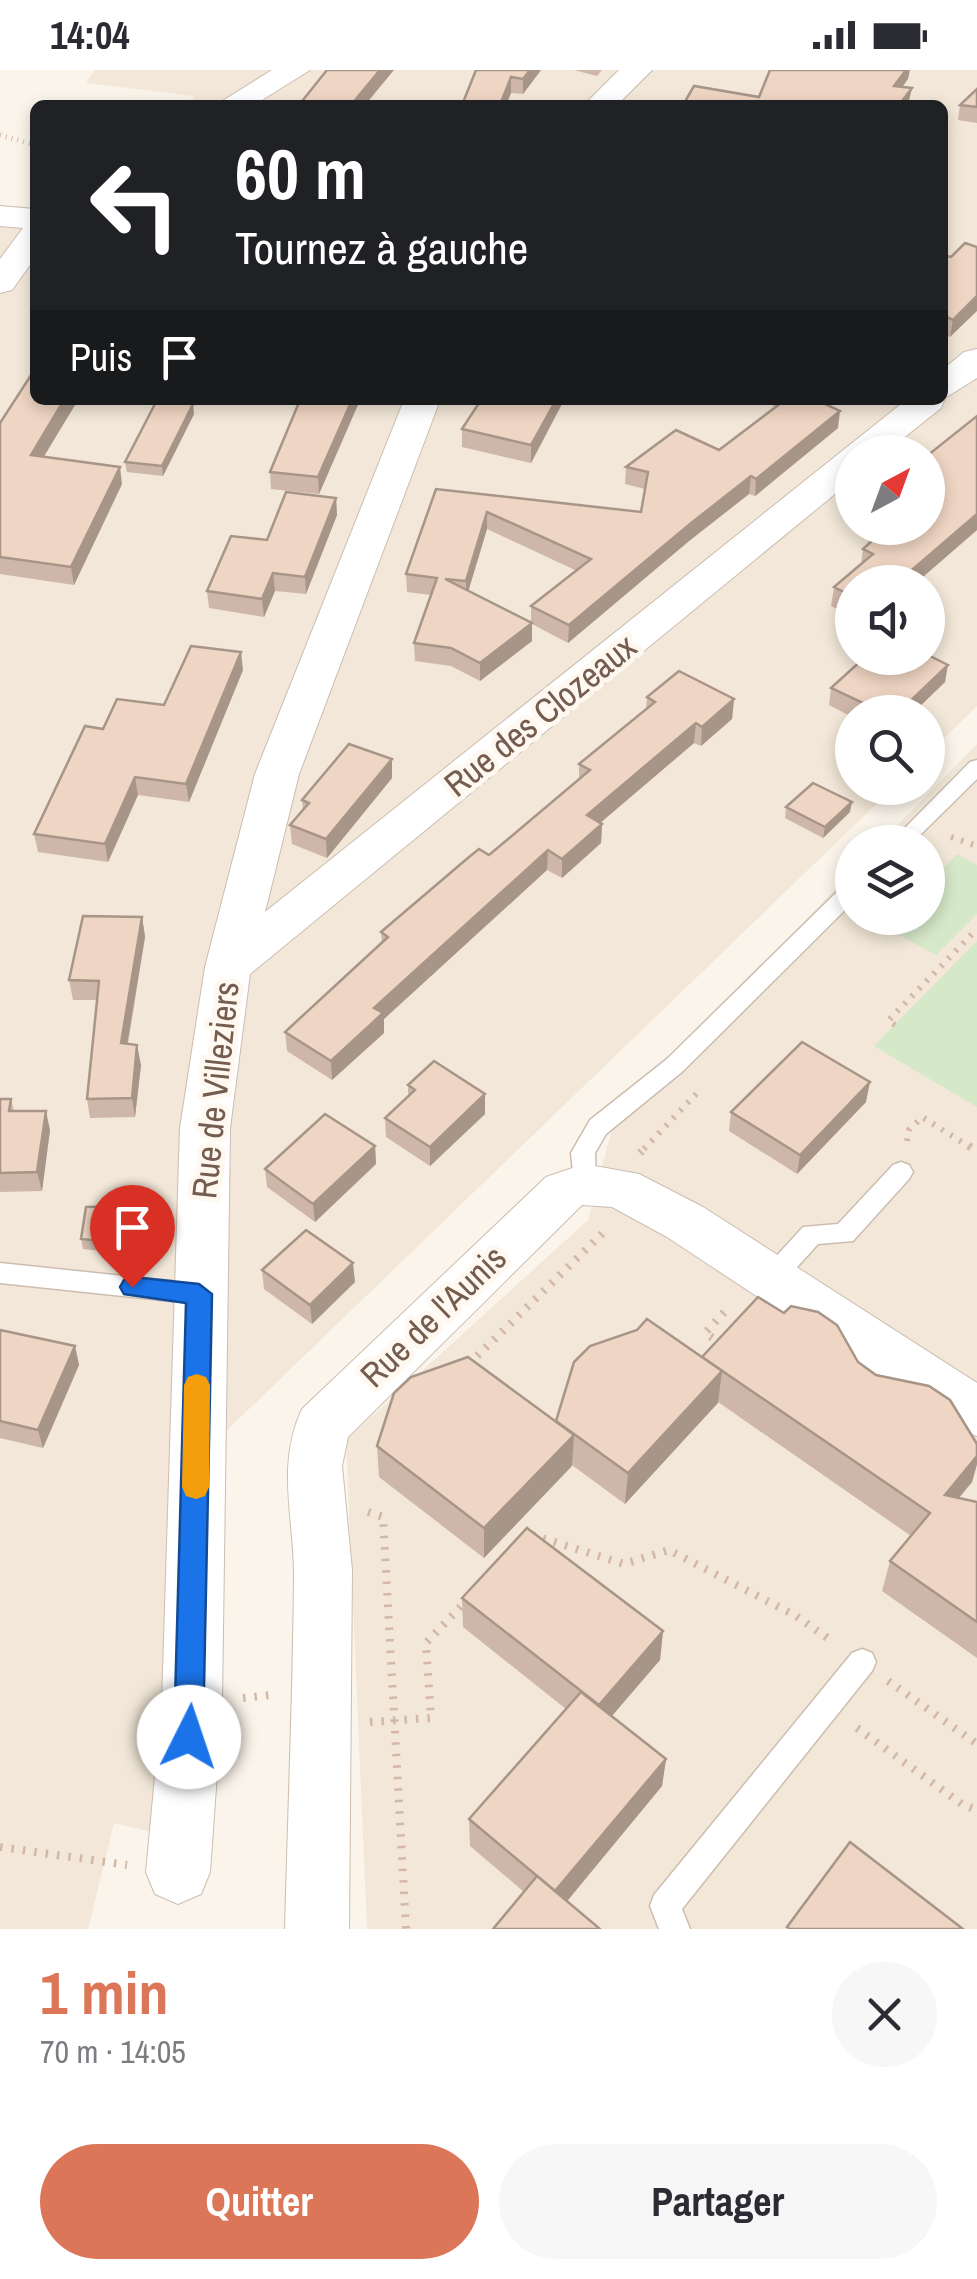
<!DOCTYPE html>
<html lang="fr">
<meta charset="utf-8">
<style>
:root{--surface:#fff;--page:#f7f7f7;--text:#2b2b33;--muted:#7c7c81;--accent:#dc7658}
body{margin:0;font-family:"Archivo Narrow",sans-serif;background:var(--page);color:var(--text);height:100vh;display:flex;flex-direction:column;font-size:38px;white-space:nowrap}
*{box-sizing:border-box;margin:0}
p{font-size:32px;color:var(--muted)}
.icon{flex:none;width:55px;height:55px;fill:none;stroke:currentColor;stroke-width:2;stroke-linecap:round;stroke-linejoin:round}
.map{position:relative;height:1859px;overflow:hidden}
.drawer{display:flex;flex-direction:column;background:var(--surface);flex:1}
.drawer>*{flex:none}
.banner{position:absolute;left:30px;top:30px;width:918px;height:305px;border-radius:15px;box-shadow:0 5px 15px #0003;background:#202124;color:#fff;overflow:hidden}
.needle{width:65px;rotate:41deg}
.tools{position:absolute;left:835px;top:365px;display:grid;gap:20px}
.tools a{display:grid;place-items:center;width:110px;height:110px;border-radius:50%;background:var(--surface);box-shadow:0 5px 15px #0003;font-size:50px}
.pin{position:absolute;display:grid;place-items:center;width:85px;height:85px;color:#fff;margin:-102px -42px;border-radius:50% 50% 50% 0;rotate:-45deg;box-shadow:0 0 10px #0007}
.pin .icon{rotate:45deg}
.me{position:absolute;width:110px;margin:-55px;rotate:4deg;stroke-linejoin:round;filter:drop-shadow(0 0 8px #0008)}
.turn{display:flex;align-items:center;gap:35px;height:210px;padding:0 40px;font-size:45px}
.turn .icon{width:130px;height:130px;stroke-width:2.5}
.turn b{display:block;font-size:70px;line-height:85px}
.then{display:flex;align-items:center;height:95px;padding:0 40px;background:#0003;gap:20px;font-size:38px}
.round{display:grid;place-items:center;flex:none;width:105px;height:105px;border-radius:52px;background:var(--page)}
.summary{display:flex;align-items:center;justify-content:space-between;height:170px;padding:0 40px}
h1{font-size:60px;font-weight:700;line-height:75px;color:var(--accent)}
.button{display:flex;gap:20px;margin-top:auto;padding:20px 40px}
.button a{flex:1;height:115px;border-radius:60px;background:var(--accent);color:#fff;font-size:40px;font-weight:700;line-height:115px;text-align:center}
.button a+a{background:var(--page);color:var(--text)}
.status{display:flex;justify-content:space-between;align-items:center;height:70px;padding:0 50px;background:var(--surface);direction:ltr}
.status svg{height:28px;fill:currentColor}
.map>svg:first-child{display:block}
</style>
<div class="status"><b>14:04</b><svg viewBox="0 0 49 12"><path d="M0 12V9h3v3zM5 12V6h3v6zM10 12V3h3v9zM15 12V0h3v12zM26 1h20v11H26zM47 4h2v5h-2z"/></svg></div>
<div class="map">
<svg width="977" height="1859" viewBox="0 0 977 1859">
<rect width="100%" height="100%" fill="#fbf4ea"/>
<g fill="#f2e7d8" fill-rule="evenodd">
<path d="M95,0h882v636l-49,48v-42h-76v76h41l-699,674 -15,376 -65,-15 -26,106h-88v-1721l35,2v190h907v-295h-753l5,-9 -108,-13zM852,382h76v76h-76zM852,512h76v76h-76z"/>
<polygon points="977,674 977,1859 367,1859 346,1370 588,1150 616,1044 852,802 852,848 928,848 928,772 881,772"/>
</g>
<g fill="#d5e8c8">
<polygon points="957,784 977,795 977,844 936,885 883,856 892,848 928,848 928,813"/>
<polygon points="977,871 977,1037 874,976"/>
</g>
<g fill="none" stroke-linecap="round" stroke-linejoin="round">
<g stroke="#cdbdb0" stroke-width="3">
<g id="lane">
<polygon points="977,690 977,709 913,772 891,772 970,692"/>
<polygon points="852,812 852,833 683,1001 606,1064 595,1083 596,1114 593,1121 584,1124 575,1121 571,1083 590,1050 667,989 844,815"/>
<polygon points="901,1092 909,1095 913,1102 909,1109 853,1171 818,1174 780,1216 771,1219 762,1216 759,1209 762,1202 803,1157 838,1154 893,1095"/>
<polygon points="0,1193 199,1214 208,1217 212,1224 208,1231 199,1234 0,1213"/>
<polygon points="862,1579 872,1583 876,1592 872,1601 682,1839 690,1859 659,1859 650,1836 654,1825 852,1583"/>
</g>
</g>
<g stroke="#cdbdb0" stroke-width="2">
<g id="street">
<polygon points="272,0 310,0 254,35 216,35"/>
<polygon points="619,0 652,0 617,35 584,35"/>
<polygon points="0,136 35,139 35,188 12,220 0,223 0,189 23,158 0,156"/>
<polygon points="977,279 977,308 945,328 941,338 886,382 852,382 852,410 250,904 230,1058 222,1633 210,1802 201,1824 178,1834 155,1824 146,1802 162,1633 180,1058 205,897 255,704 404,330 440,330 299,704 265,842 906,330 942,330 942,300 964,282"/>
<path d="M584,1094l55,10 64,33 274,176v53l-19,-7 -291,-192 -55,-30 -30,-2 -234,232 -6,29 10,104 -3,359h-64c3,-118 8,-236 9,-354 0,-57 -18,-111 8,-166l244,-232z"/>
</g>
</g>
<polyline stroke="#d4b8a6" stroke-width="5" stroke-dasharray="1 5" stroke-linecap="butt" points="0,65 35,75"/>
<g stroke="#d4b8a6" stroke-width="6" stroke-dasharray="2.5 8" stroke-linecap="butt">
<polyline points="951,767 977,776"/>
<polyline points="895,955 888,951 977,859"/>
<polyline points="907,1071 909,1060 922,1047 973,1079"/>
<polyline points="644,1079 697,1023"/>
</g>
<g stroke="#d4b8a6" stroke-width="8" stroke-dasharray="2.5 9" stroke-linecap="butt">
<polyline points="969,1076 977,1081"/>
<polyline points="640,1083 647,1076"/>
<polyline points="722,1274 705,1263 730,1236"/>
<polyline points="469,1294 608,1158"/>
<polyline points="368,1442 383,1447 406,1859"/>
<polyline points="532,1465 624,1494 669,1480 796,1546 833,1572"/>
<polyline points="888,1611 977,1674"/>
<polyline points="243,1628 270,1625"/>
<polyline points="370,1652 431,1648 426,1573 468,1529"/>
<polyline points="857,1658 963,1735 977,1740"/>
<polyline points="0,1777 127,1795"/>
</g>
<use href="#lane" fill="#fff" fill-rule="evenodd"/>
<use href="#street" fill="#fff" fill-rule="evenodd"/>
</g>
<g fill="#ceb7a8" fill-rule="evenodd">
<polygon points="476,0 541,0 523,24 511,23 506,35 462,35"/>
<polygon points="574,0 602,0 597,6"/>
<polygon points="977,19 977,53 958,50 960,35"/>
<polygon points="977,177 950,267 945,265 942,266 942,185 951,187"/>
<polygon points="35,330 78,330 43,387 122,414 74,515 0,504 0,353"/>
<polygon points="291,330 360,330 319,424 271,419 270,402 298,334 292,333"/>
<polygon points="481,330 564,330 531,393 462,377 462,359"/>
<path d="M761,330h59l18,28 -83,68 -6,-2 -60,47 -121,102 -36,-19v17l-52,40 -29,-15 -36,-5 -1,-18 17,-48 -24,-3 -1,-18 30,-85 205,23 4,-23 -20,-5 1,-17 93,-17 57,-43zM487,459l90,42 -46,35v17l-63,-32z"/>
<polygon points="194,344 163,406 127,402 125,392"/>
<polygon points="977,346 977,460 917,512 852,512 852,547 831,536 834,517 861,494 863,479 886,458 928,458 928,385"/>
<polygon points="336,428 337,445 306,524 275,521 264,547 209,538 207,521"/>
<polygon points="243,600 189,732 138,725 108,792 38,782 34,764 103,659 164,635"/>
<polygon points="945,612 914,642 852,642 852,647 829,635 831,618"/>
<polygon points="647,627 734,629 732,649 701,676 694,673 600,753 602,754 601,773 562,808 547,800 384,949 384,963 332,1010 287,981 285,962 382,872 381,862 489,785 579,709 579,694 646,639"/>
<polygon points="392,689 392,708 327,788 292,774 290,755 303,740 302,730"/>
<polygon points="786,737 850,742 823,768 785,748"/>
<polygon points="142,847 145,867 128,974 141,995 135,1047 90,1048 87,1029 97,930 73,930 69,910"/>
<polygon points="408,1015 485,1044 430,1096 386,1067 385,1048 408,1027"/>
<polygon points="0,1029 11,1029 14,1041 50,1060 42,1121 0,1122"/>
<polygon points="866,1032 797,1104 729,1061 731,1042"/>
<polygon points="375,1076 376,1094 315,1152 267,1117 265,1099"/>
<polygon points="156,1146 151,1186 83,1179 81,1169"/>
<polygon points="262,1200 355,1212 312,1254 264,1219"/>
<polygon points="0,1260 75,1276 79,1295 43,1378 0,1368"/>
<polygon points="702,1287 858,1292 977,1374 977,1394 972,1412 958,1428 977,1432 977,1588 882,1521 890,1491 911,1466 718,1332 625,1434 572,1395 484,1488 379,1407 377,1376 556,1352"/>
<polygon points="462,1528 663,1561 660,1590 612,1646 666,1689 662,1716 567,1831 524,1822 470,1776 469,1749 566,1639 463,1557"/>
</g>
<g fill="#a79588">
<polygon points="380,0 394,0 365,35 351,35"/>
<polygon points="530,0 541,0 523,24 523,9"/>
<polygon points="906,0 910,0 908,9 892,32 894,16"/>
<polygon points="511,7 511,23 506,35 500,35"/>
<polygon points="912,18 908,35 899,35"/>
<polygon points="977,226 977,241 950,267 953,250"/>
<polygon points="947,247 945,265 942,266 942,252"/>
<polygon points="64,330 78,330 34,403 31,385"/>
<polygon points="352,330 360,330 319,424 318,407"/>
<polygon points="556,330 564,330 531,393 531,375"/>
<polygon points="193,334 194,344 163,406 162,396"/>
<polygon points="840,341 838,358 755,426 756,409"/>
<polygon points="120,397 122,414 74,515 71,497"/>
<polygon points="751,406 749,424 689,471 568,573 569,555 690,454"/>
<polygon points="336,428 337,445 306,524 305,507"/>
<polygon points="487,442 487,459 466,529 466,511"/>
<polygon points="977,444 977,460 917,512 898,512"/>
<polygon points="273,503 275,521 264,547 262,529"/>
<polygon points="532,553 532,571 480,611 480,593"/>
<polygon points="241,582 243,600 189,732 186,714"/>
<polygon points="948,595 945,612 914,642 899,642"/>
<polygon points="734,629 732,649 701,676 702,657"/>
<polygon points="696,653 694,673 586,765 587,745"/>
<polygon points="392,689 392,708 327,788 326,769"/>
<polygon points="135,707 138,725 108,792 105,774"/>
<polygon points="852,732 850,742 823,768 825,757"/>
<polygon points="602,754 601,773 562,808 562,789"/>
<polygon points="548,780 547,800 384,949 384,963 332,1010 331,991 374,938"/>
<polygon points="142,847 145,867 124,993 121,973"/>
<polygon points="137,975 141,995 135,1047 132,1028"/>
<polygon points="870,1012 866,1032 797,1104 800,1085"/>
<polygon points="485,1024 485,1044 430,1096 430,1077"/>
<polygon points="46,1041 50,1060 42,1121 37,1102"/>
<polygon points="375,1076 376,1094 315,1152 313,1134"/>
<polygon points="154,1136 156,1146 151,1186 150,1176"/>
<polygon points="353,1193 355,1212 312,1254 310,1235"/>
<polygon points="75,1276 79,1295 43,1378 38,1360"/>
<polygon points="722,1301 718,1333 625,1434 628,1403"/>
<polygon points="574,1365 572,1396 484,1488 484,1458"/>
<polygon points="977,1386 977,1394 972,1412 936,1456 945,1425"/>
<polygon points="663,1561 660,1590 597,1663 599,1635"/>
<polygon points="666,1689 662,1716 554,1847 555,1821"/>
</g>
<g fill="#efd5c3" stroke="#a79588" stroke-width="2.5">
<polygon points="327,0 380,0 351,35 299,35"/>
<polygon points="476,0 530,0 523,9 511,7 500,35 462,35"/>
<polygon points="770,0 906,0 894,16 912,18 899,35 683,35 694,16 759,27"/>
<polygon points="977,19 977,37 960,35"/>
<polygon points="965,173 977,177 977,226 953,250 947,247 942,252 942,185 951,187"/>
<polygon points="35,299 35,330 64,330 31,385 120,397 71,497 0,487 0,353"/>
<polygon points="157,330 193,334 162,396 125,392"/>
<polygon points="300,330 352,330 318,407 270,402"/>
<polygon points="481,330 556,330 531,375 462,359"/>
<polygon points="785,330 817,330 840,341 756,409 751,406 690,454 569,555 531,536 591,489 487,442 466,511 445,509 532,553 480,593 451,578 414,573 437,508 406,504 436,419 641,442 648,402 626,397 676,360 719,380"/>
<polygon points="977,346 977,444 898,512 852,512 852,526 834,517 873,484 863,479 886,458 928,458 928,385"/>
<polygon points="286,422 336,428 305,507 273,503 262,529 207,521 231,466 267,470"/>
<polygon points="191,576 241,582 186,714 135,707 105,774 34,764 85,656 103,659 117,629 164,635"/>
<polygon points="928,585 948,595 899,642 882,642 831,618 864,588 928,588"/>
<polygon points="679,601 734,629 702,657 696,653 587,745 602,754 562,789 548,780 374,938 383,943 331,991 285,962 388,867 381,862 469,787 479,779 489,785 590,700 579,694 655,632 647,627"/>
<polygon points="349,674 392,689 326,769 290,755 309,733 302,730"/>
<polygon points="813,713 852,732 825,757 786,737"/>
<polygon points="83,846 142,847 121,973 137,975 132,1028 87,1029 99,911 69,910"/>
<polygon points="802,972 870,1012 800,1085 731,1042"/>
<polygon points="434,991 485,1024 430,1077 385,1048 415,1020 408,1015"/>
<polygon points="0,1029 11,1029 9,1041 46,1041 37,1102 0,1103"/>
<polygon points="325,1044 375,1076 313,1134 265,1099"/>
<polygon points="154,1136 150,1176 81,1169 86,1137"/>
<polygon points="306,1160 353,1193 310,1235 262,1200"/>
<polygon points="758,1227 784,1243 791,1236 818,1242 837,1255 858,1292 876,1305 929,1316 950,1330 977,1374 977,1386 945,1425 977,1432 977,1552 890,1491 930,1443 702,1287"/>
<polygon points="647,1249 722,1301 628,1403 556,1351 574,1292 590,1276 637,1260"/>
<polygon points="0,1260 75,1276 38,1360 0,1351"/>
<polygon points="468,1287 574,1365 484,1458 377,1376 394,1323 411,1307"/>
<polygon points="527,1458 663,1561 599,1635 462,1528"/>
<polygon points="581,1622 666,1689 555,1821 469,1749"/>
<polygon points="850,1772 963,1859 790,1859 787,1857"/>
<polygon points="537,1806 600,1859 493,1859"/>
</g>
<polygon fill="#1a73e8" stroke="#114b97" stroke-width="2.5" points="132,1207 199,1214 212,1224 203,1667 199,1677 189,1681 178,1677 174,1667 186,1233 124,1224 120,1217 124,1210"/>
<polygon fill="#f59e0b" points="197,1304 206,1307 210,1315 209,1417 205,1426 196,1429 186,1426 182,1417 184,1315 188,1307"/>
<g text-anchor="middle" dominant-baseline="central" stroke-width="10" stroke-linejoin="round" paint-order="stroke">
<g font-size="35" fill="#745c4e" stroke="#fef8f0">
<text transform="translate(540 645) rotate(-39)">Rue des Clozeaux</text>
<text transform="translate(215 1020) rotate(-84)">Rue de Villeziers</text>
<text transform="translate(433 1246) rotate(-44)">Rue de l'Aunis</text>
</g>
</g>
</svg>
<div class="tools">
<a><svg class="needle" viewBox="-14 -14 28 28"><path d="M0-13l5 13h-10z" fill="#e53935"/><path d="M0 13l5-13h-10z" fill="#7c7c81"/></svg></a>
<a><svg class="icon" aria-label="sound" viewBox="0 0 24 24"><path d="M4 9h4l5-4v14l-5-4H4zM17 9q2 3 0 6"/></svg></a>
<a><svg class="icon" aria-label="search" viewBox="0 0 24 24"><circle cx="10" cy="10" r="6"/><path d="M15 15l6 6"/></svg></a>
<a><svg class="icon" aria-label="layers" viewBox="0 0 24 24"><path d="M12 4l9 5-9 5-9-5zM3 14l9 5 9-5"/></svg></a>
</div>
<div class="pin" style="left:132px;top:1217px;background:#d93025"><svg class="icon" aria-label="arrive" viewBox="0 0 24 24"><path d="M6 21V4h12l-3 4 3 4H6"/></svg></div>
<svg class="me" style="left:189px;top:1667px" viewBox="-20 -20 40 40"><circle r="19" fill="#fff"/><path d="M0-13L10 11 0 6-10 11z" fill="#1a73e8"/></svg>
<div class="banner">
<div class="turn"><svg class="icon" aria-label="left" viewBox="0 0 24 24"><path d="M17 20v-9H6M10 6l-5 5 5 5"/></svg><div><b>60 m</b>Tournez à gauche</div></div>
<div class="then">Puis<svg class="icon" aria-label="arrive" viewBox="0 0 24 24"><path d="M6 21V4h12l-3 4 3 4H6"/></svg></div>
</div>
</div>
<section class="drawer">
<div class="summary"><div><h1>1 min</h1><p>70 m · 14:05</p></div><a class="round"><svg class="icon" aria-label="close" viewBox="0 0 24 24"><path d="M6 6l12 12M18 6L6 18"/></svg></a></div>
<div class="button"><a>Quitter</a><a>Partager</a></div>
</section>
